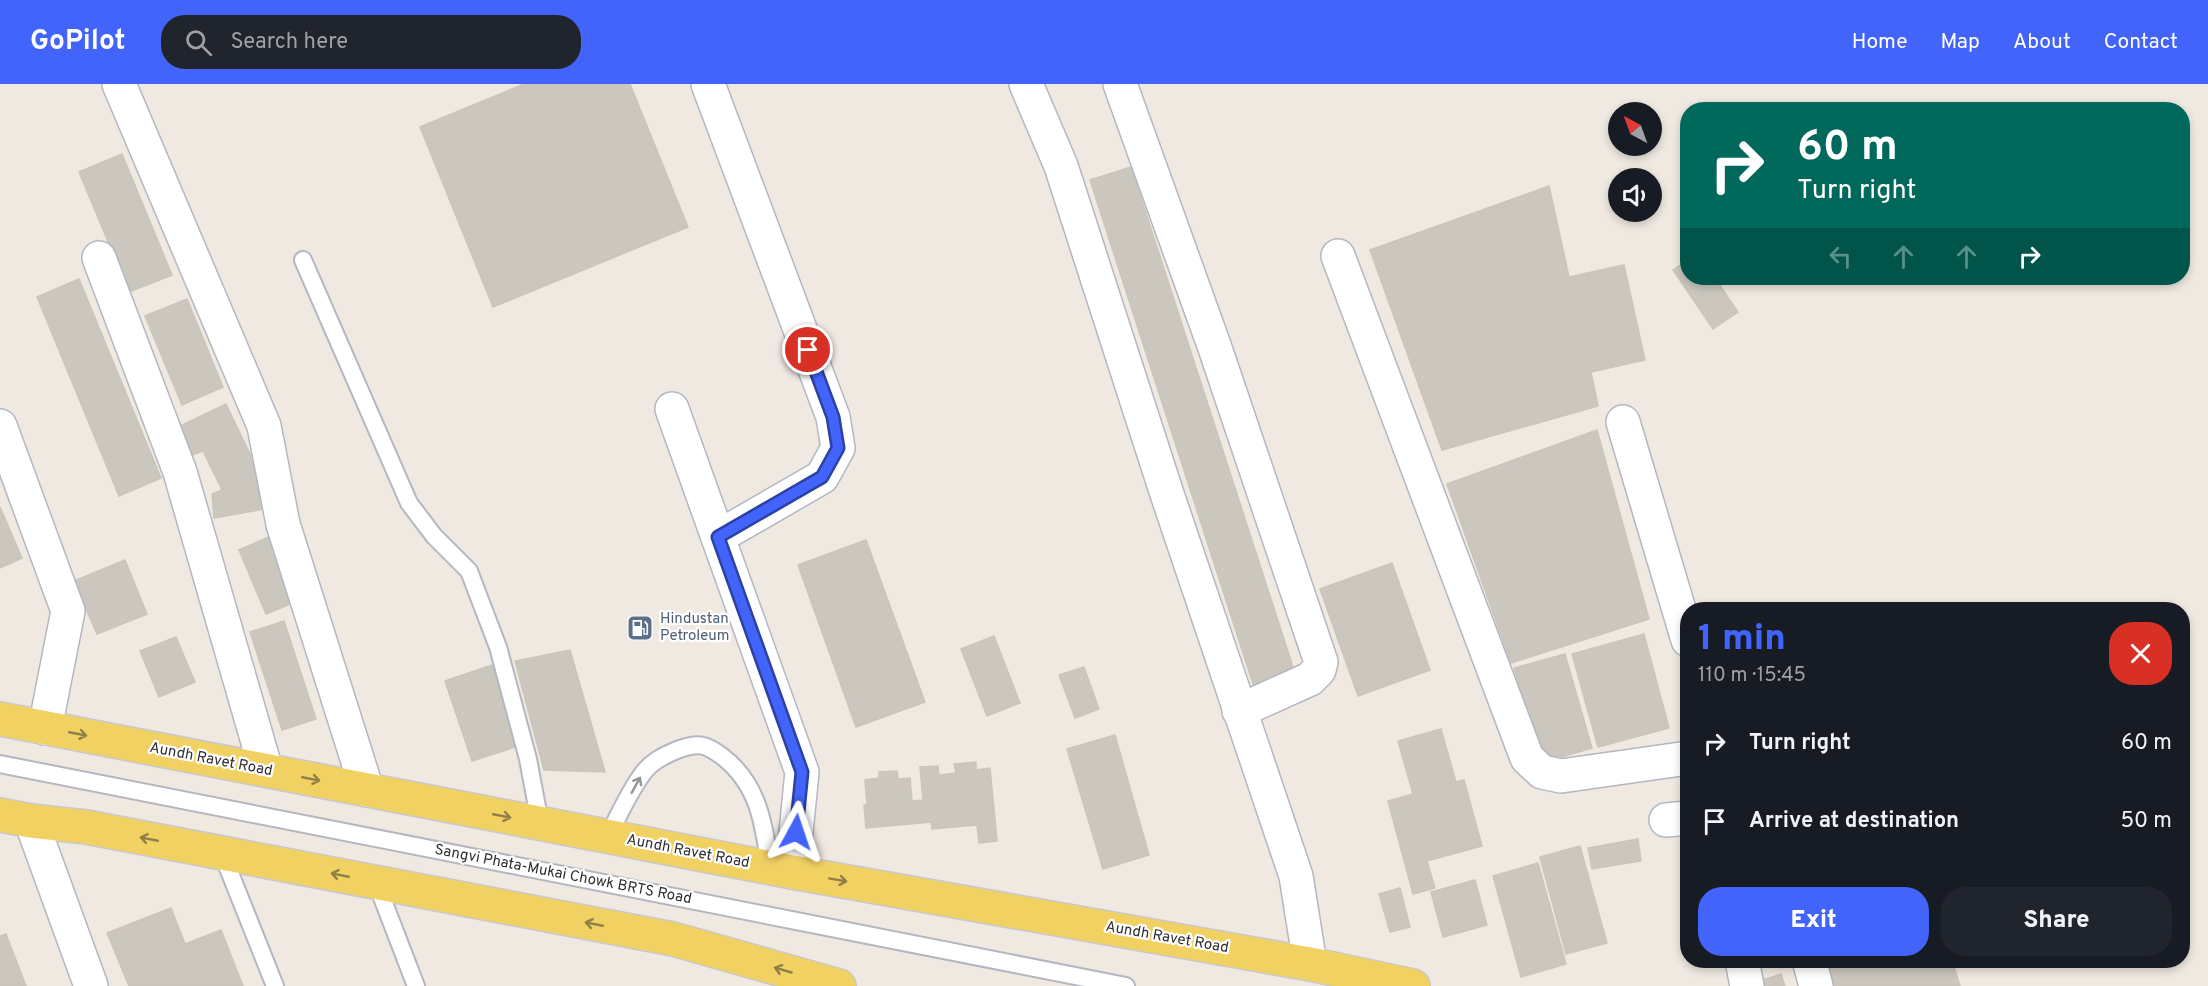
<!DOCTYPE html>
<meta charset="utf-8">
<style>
:root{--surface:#171b24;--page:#20242c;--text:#f1f3f6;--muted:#9ea1a6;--accent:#4264fb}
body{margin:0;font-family:Overpass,sans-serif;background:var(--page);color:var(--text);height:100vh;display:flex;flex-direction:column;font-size:22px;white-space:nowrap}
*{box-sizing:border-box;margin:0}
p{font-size:20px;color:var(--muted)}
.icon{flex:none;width:33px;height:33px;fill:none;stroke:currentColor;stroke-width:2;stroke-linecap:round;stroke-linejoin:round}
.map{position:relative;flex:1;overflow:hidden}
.details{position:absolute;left:1680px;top:518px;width:510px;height:366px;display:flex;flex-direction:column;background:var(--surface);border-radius:24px;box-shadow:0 3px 9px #0003}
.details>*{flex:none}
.top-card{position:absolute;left:1680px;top:18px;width:510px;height:183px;border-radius:24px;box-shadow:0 3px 9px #0003;background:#00695c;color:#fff;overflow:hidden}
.needle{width:39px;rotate:319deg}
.fabs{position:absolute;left:1608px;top:18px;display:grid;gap:12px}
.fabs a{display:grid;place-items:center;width:54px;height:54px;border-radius:50%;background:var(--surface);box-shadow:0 3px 9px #0003;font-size:30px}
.pin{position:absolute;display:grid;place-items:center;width:51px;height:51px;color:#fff;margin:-26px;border:3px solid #fff;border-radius:50%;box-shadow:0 2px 6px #0007}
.me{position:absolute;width:66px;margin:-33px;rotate:5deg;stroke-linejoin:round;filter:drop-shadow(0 0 4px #0008)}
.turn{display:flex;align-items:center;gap:21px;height:126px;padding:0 18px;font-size:27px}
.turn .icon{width:78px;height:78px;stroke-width:2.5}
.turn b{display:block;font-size:42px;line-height:51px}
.lanes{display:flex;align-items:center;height:57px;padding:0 18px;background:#0003;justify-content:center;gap:30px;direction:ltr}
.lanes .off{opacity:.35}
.round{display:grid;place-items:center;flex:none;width:63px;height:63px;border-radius:24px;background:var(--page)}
.summary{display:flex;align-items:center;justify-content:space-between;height:102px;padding:0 18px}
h1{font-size:36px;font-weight:800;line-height:45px;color:var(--accent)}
.button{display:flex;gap:12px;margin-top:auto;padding:12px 18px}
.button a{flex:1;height:69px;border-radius:24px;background:var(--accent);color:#fff;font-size:24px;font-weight:800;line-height:69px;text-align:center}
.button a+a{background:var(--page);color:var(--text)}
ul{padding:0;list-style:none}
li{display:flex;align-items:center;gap:18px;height:78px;padding:0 18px}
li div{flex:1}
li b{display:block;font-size:22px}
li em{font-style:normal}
header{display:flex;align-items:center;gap:36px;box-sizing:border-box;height:84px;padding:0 30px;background:var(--accent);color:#fff}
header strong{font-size:28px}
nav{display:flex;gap:33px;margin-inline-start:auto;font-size:21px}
.search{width:420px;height:54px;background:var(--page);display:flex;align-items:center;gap:15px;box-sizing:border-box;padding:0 21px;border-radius:24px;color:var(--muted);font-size:22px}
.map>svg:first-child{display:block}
</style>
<header>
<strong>GoPilot</strong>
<div class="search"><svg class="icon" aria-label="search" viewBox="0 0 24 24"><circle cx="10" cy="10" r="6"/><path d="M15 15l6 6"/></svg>Search here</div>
<nav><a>Home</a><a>Map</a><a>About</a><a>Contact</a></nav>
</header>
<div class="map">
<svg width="2208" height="902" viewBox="0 0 2208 902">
<rect width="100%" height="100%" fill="#efe9e1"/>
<g fill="#cbc7bf" stroke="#cbc5ba" stroke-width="1.5">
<polygon points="524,0 630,0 688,143 493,223 420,43"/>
<polygon points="1620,62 1635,62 1636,64 1623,69"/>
<polygon points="122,70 172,191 129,208 79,88"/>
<polygon points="1131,83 1293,583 1256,609 1090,96"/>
<polygon points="1549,102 1569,193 1624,181 1645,276 1591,288 1598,322 1442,366 1370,166"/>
<polygon points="1688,176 1688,194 1715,194 1738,228 1713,245 1673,186"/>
<polygon points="79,195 161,394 119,412 37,213"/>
<polygon points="187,215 223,303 182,321 145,232"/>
<polygon points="226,320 250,370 265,425 214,434 212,410 222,406 203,367 192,371 178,343"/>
<polygon points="1597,346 1649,535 1511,579 1447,400"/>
<polygon points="0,423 22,474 0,484"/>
<polygon points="273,451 300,516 266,530 239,466"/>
<polygon points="866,456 925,618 856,643 798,481"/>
<polygon points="125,476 147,530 97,550 74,497"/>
<polygon points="1392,479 1430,586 1358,612 1320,505"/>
<polygon points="284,537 316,635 282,646 250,548"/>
<polygon points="1644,550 1669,644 1598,663 1572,570"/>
<polygon points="994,552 1020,619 987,632 961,565"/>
<polygon points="176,553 195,598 159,613 140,567"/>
<polygon points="570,566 605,688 544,686 515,577"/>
<polygon points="1565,570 1592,664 1542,679 1514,584"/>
<polygon points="492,581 518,662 472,677 445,597"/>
<polygon points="1084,583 1099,625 1075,634 1059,591"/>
<polygon points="1441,645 1456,698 1464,696 1482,762 1427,777 1435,804 1413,810 1388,717 1413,710 1398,657"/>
<polygon points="1115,651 1149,771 1103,785 1067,665"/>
<polygon points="976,678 976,686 990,684 997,757 979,759 977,741 932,745 931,738 866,744 864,721 867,721 865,696 879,694 879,688 897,687 898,695 910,694 912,717 923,716 920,683 938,682 939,691 956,689 954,680"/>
<polygon points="1638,755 1641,777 1592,785 1588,764"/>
<polygon points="1580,762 1607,859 1566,870 1540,773"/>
<polygon points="1538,779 1566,880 1521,893 1493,792"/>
<polygon points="1475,796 1487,841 1443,853 1431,808"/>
<polygon points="1400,804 1410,843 1390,848 1379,810"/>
<polygon points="171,824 185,860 221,846 243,902 129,902 107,849"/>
<polygon points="6,850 26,902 0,902 0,852"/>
<polygon points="1851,876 1952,876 1960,902 1834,902 1828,883"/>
<polygon points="1781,890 1785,902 1758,902 1757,898"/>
</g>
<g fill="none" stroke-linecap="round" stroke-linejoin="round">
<g stroke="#b4b7c1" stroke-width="20">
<g id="lane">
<polyline points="303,176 409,419 434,452 469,487 498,563 528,675 540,739"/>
<polyline points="0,680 1126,902"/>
<path d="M608,752c10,-19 20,-42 33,-60 9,-14 22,-20 36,-26 22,-8 29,-6 46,7 36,28 41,68 47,111"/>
<polyline points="222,769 275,902"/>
<polyline points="376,798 416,902"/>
</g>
</g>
<g stroke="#b4b7c1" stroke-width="36">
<g id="street">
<polyline points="119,0 264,342 283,440 367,706"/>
<polyline points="708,0 833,333 838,364 822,393 718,453"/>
<polyline points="1026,0 1061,82 1167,410 1296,792 1310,880"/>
<polyline points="1120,0 1215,264 1321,578 1319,586 1310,595 1239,627"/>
<polyline points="1338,172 1527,674 1542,688 1561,692 1688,674"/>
<polyline points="99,174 180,388 266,686"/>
<polyline points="672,325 802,688 792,788"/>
<polyline points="1623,338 1688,556"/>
<polyline points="0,342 68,527 45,644"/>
<polyline points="1666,736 1688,734"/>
<polyline points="31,737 91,902"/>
<polyline points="1742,876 1747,902"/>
<polyline points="1809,876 1816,902"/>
</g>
</g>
<g stroke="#c9c9c9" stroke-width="36">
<g id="primary">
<polyline points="0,635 792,788 1310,880 1413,902"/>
<polyline points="0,731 31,737 86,743 673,855 839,902"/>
</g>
</g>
<use href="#lane" stroke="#fff" stroke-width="16"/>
<use href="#street" stroke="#fff" stroke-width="33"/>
<use href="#primary" stroke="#f2d163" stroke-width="33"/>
</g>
<defs><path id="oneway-shaft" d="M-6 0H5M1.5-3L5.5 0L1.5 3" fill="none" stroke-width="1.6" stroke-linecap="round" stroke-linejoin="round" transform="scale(1.5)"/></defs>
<g stroke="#908048">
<use href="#oneway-shaft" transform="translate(78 650) rotate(11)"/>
<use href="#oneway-shaft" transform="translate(311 695) rotate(11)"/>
<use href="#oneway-shaft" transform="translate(502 732) rotate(11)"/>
<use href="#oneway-shaft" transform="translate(149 755) rotate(-169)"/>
<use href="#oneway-shaft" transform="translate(340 791) rotate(-169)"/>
<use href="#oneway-shaft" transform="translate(838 796) rotate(10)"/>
<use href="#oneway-shaft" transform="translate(594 840) rotate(-169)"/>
<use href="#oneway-shaft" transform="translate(783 886) rotate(-164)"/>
</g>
<use stroke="#969696" href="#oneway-shaft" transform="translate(636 701) rotate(-61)"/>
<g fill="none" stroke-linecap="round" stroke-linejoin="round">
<g stroke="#2b41a3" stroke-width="15">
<polyline id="route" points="796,748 802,688 718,453 822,393 838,364 833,333 808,266"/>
</g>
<use href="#route" stroke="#4264fb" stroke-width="10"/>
</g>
<defs>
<g id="fuel-square" transform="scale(1.35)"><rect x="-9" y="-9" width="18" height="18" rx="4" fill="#5c6f8a" stroke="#fff"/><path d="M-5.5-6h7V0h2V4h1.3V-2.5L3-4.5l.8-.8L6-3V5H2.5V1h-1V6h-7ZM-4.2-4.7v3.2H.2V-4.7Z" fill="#fff"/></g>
</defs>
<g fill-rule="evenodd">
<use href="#fuel-square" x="640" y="544"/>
</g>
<g text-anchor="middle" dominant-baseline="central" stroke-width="4.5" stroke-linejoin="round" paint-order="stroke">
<g font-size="15" fill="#4e5e75" stroke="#fff" text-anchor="start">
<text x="660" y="535">Hindustan<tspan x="660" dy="17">Petroleum</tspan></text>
</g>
<g font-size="15" fill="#2e2e2e" stroke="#fff">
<text transform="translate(211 676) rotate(11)">Aundh Ravet Road</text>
<text transform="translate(688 768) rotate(11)">Aundh Ravet Road</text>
<text transform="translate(563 791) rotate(11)">Sangvi Phata-Mukai Chowk BRTS Road</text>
<text transform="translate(1167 854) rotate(10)">Aundh Ravet Road</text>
</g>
</g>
</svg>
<div class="fabs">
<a><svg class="needle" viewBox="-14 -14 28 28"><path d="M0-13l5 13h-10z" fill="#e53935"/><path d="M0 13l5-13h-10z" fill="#9ea1a6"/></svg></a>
<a><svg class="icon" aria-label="sound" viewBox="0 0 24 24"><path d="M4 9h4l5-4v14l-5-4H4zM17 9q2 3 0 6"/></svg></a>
</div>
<div class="pin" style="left:808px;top:266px;background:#d93025"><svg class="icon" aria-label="arrive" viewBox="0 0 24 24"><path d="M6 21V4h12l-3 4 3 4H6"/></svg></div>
<svg class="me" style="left:796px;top:748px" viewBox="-20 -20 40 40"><path d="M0-17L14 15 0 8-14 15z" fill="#4264fb" stroke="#fff" stroke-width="4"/></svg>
<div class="top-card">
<div class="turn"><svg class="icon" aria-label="right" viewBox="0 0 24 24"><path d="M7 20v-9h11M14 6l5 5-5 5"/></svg><div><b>60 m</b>Turn right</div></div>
<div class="lanes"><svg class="icon off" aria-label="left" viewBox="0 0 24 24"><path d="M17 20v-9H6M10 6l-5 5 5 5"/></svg><svg class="icon off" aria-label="ahead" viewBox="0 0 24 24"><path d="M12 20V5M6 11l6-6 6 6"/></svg><svg class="icon off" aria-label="ahead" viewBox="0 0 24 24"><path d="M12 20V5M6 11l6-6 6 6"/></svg><svg class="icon" aria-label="right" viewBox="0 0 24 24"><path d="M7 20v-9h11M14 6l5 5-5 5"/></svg></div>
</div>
<section class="details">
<div class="summary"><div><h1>1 min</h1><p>110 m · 15:45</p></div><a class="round" style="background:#d93025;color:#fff"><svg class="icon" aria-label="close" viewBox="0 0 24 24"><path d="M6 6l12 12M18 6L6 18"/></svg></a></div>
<ul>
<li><svg class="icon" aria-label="right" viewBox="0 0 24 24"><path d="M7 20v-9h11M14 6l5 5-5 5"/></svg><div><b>Turn right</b></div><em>60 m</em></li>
<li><svg class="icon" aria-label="arrive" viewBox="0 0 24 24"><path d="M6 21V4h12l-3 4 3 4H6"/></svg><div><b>Arrive at destination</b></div><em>50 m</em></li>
</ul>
<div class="button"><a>Exit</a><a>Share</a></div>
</section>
</div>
